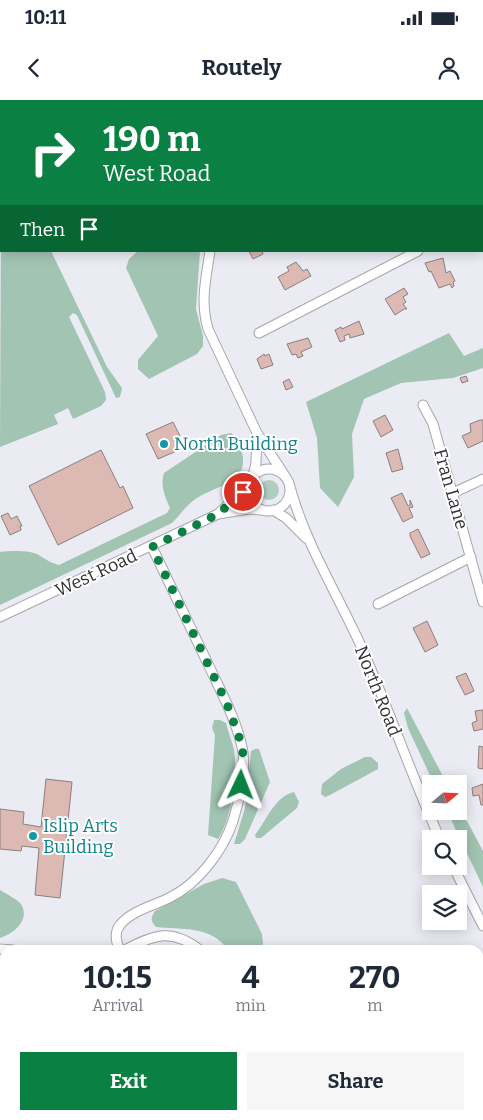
<!DOCTYPE html>
<style>
:root{--surface:#fff;--page:#f6f6f7;--text:#1f2937;--muted:#747a83;--accent:#0b8043}
body{margin:0;font-family:Bitter,serif;background:var(--page);color:var(--text);height:100vh;display:flex;flex-direction:column;font-size:19px;white-space:nowrap}
*{box-sizing:border-box;margin:0}
p{font-size:16px;color:var(--muted)}
.icon{flex:none;width:28px;height:28px;fill:none;stroke:currentColor;stroke-width:2;stroke-linecap:round;stroke-linejoin:round}
.map{position:relative;flex:1;overflow:hidden}
.details{position:absolute;left:0px;top:845px;width:484px;height:175px;display:flex;flex-direction:column;background:var(--surface);border-radius:15px 15px 0 0;box-shadow:0 2px 12px #0003}
.details>*{flex:none}
.hud{position:absolute;left:0px;top:0px;width:484px;height:152px;box-shadow:0 2px 12px #0003;background:#0b8043;color:#fff;overflow:hidden}
.needle{width:32px;rotate:71deg}
.tools{position:absolute;left:422px;top:675px;display:grid;gap:10px}
.tools a{display:grid;place-items:center;width:45px;height:45px;border-radius:0px;background:var(--surface);box-shadow:0 2px 12px #0003;font-size:25px}
.pin{position:absolute;display:grid;place-items:center;width:42px;height:42px;color:#fff;margin:-21px;border:2px solid #fff;border-radius:50%;box-shadow:0 1px 5px #0007}
.me{position:absolute;width:55px;margin:-28px;rotate:2deg;stroke-linejoin:round;filter:drop-shadow(0 0 4px #0008)}
.turn{display:flex;align-items:center;gap:18px;height:105px;padding:0 20px;font-size:22px}
.turn .icon{width:65px;height:65px;stroke-width:2.5}
.turn b{display:block;font-size:35px;line-height:42px}
.then{display:flex;align-items:center;height:48px;padding:0 20px;background:#0003;gap:10px;font-size:19px}
.eta{display:flex;justify-content:space-evenly;align-items:center;height:85px;text-align:center}
.eta b{font-size:30px;font-weight:700;line-height:35px}
.button{display:flex;gap:10px;margin-top:auto;padding:10px 20px}
.button a{flex:1;height:58px;border-radius:0px;background:var(--accent);color:#fff;font-size:20px;font-weight:700;line-height:58px;text-align:center}
.button a+a{background:var(--page);color:var(--text)}
.status{display:flex;justify-content:space-between;align-items:center;height:35px;padding:0 25px;background:var(--surface);direction:ltr}
.status svg{height:14px;fill:currentColor}
header{display:flex;justify-content:space-between;align-items:center;height:65px;padding:0 20px;background:var(--surface);font-size:22px;font-weight:700}
.map>svg:first-child{display:block}
</style>
<div class="status"><b>10:11</b><svg viewBox="0 0 49 12"><path d="M0 12V9h3v3zM5 12V6h3v6zM10 12V3h3v9zM15 12V0h3v12zM26 1h20v11H26zM47 4h2v5h-2z"/></svg></div>
<header><svg class="icon" aria-label="back" viewBox="0 0 24 24"><path d="M15 5l-7 7 7 7"/></svg>Routely<svg class="icon" aria-label="person" viewBox="0 0 24 24"><circle cx="12" cy="8" r="4"/><path d="M4 21q1-7 8-7t8 7"/></svg></header>
<div class="map">
<svg width="483" height="1020" viewBox="0 0 483 1020">
<rect width="100%" height="100%" fill="#ebebf4"/>
<g fill="#b1cdbf">
<circle cx="269" cy="390" r="10"/>
<polygon points="0,945 5,951 5,997 0,996"/>
</g>
<g fill="#a2c4b3">
<polygon points="1,110 1,151 51,151 107,267 122,288 120,297 116,298 77,215 73,213 69,217 105,292 106,300 101,306 73,319 68,308 54,315 58,324 0,347"/>
<polygon points="138,151 200,151 196,209 203,236 203,246 197,254 149,279 138,269 138,260 158,236 126,168 129,159"/>
<polygon points="449,233 464,256 483,248 483,268 453,278 401,283 364,299 352,334 354,377 338,407 320,388 317,338 306,302"/>
<path d="M231,333c8,6 9,10 11,20 8,31 -30,33 -48,47 -8,6 -15,16 -22,23l-172,82v-53c11,-1 26,-2 37,2 7,4 13,9 22,11l108,-52 3,-5c-5,-11 -10,-22 -6,-35l57,-38z"/>
<polygon points="407,608 447,684 434,684 408,628 404,613"/>
<path d="M214,620h6l6,3c2,9 6,18 8,27 4,25 -2,68 -16,89l-10,-4 7,-100 -3,-7z"/>
<polygon points="255,649 259,649 270,682 245,739 240,744 234,744 245,708 251,651"/>
<polygon points="365,657 371,657 378,663 378,669 330,695 325,697 321,694 322,684 341,669"/>
<path d="M294,692l5,10 -2,6 -36,30h-5l-1,-3c11,-14 20,-39 39,-43z"/>
<polygon points="459,706 483,751 483,787 447,711 459,711"/>
<path d="M222,778l14,4 26,52 1,9 -2,7h-33c-17,-25 -46,-20 -72,-23 -6,-6 -5,-10 -1,-16l49,-27z"/>
<path d="M0,790c6,4 17,9 21,14 10,16 -8,30 -21,34z"/>
<polygon points="232,1015 321,1015 311,1020 241,1020"/>
</g>
<g fill="#ddb9b4" stroke="#89807e">
<polygon points="249,151 262,151 263,154 253,159"/>
<polygon points="443,158 446,173 450,171 455,181 453,182 454,186 452,188 450,184 439,188 431,171 429,172 425,163"/>
<polygon points="296,162 303,171 307,169 311,176 285,190 278,177 289,171 287,167"/>
<polygon points="404,188 408,194 403,197 406,202 403,204 407,209 404,209 395,215 385,199"/>
<polygon points="359,221 364,234 350,238 349,234 344,236 345,240 340,242 335,230 341,227 342,229"/>
<polygon points="308,238 312,247 301,252 303,256 298,258 296,254 292,255 287,244"/>
<polygon points="264,254 265,256 269,254 273,265 261,269 257,259"/>
<polygon points="466,276 468,281 462,283 460,278"/>
<polygon points="289,279 293,287 286,290 283,282"/>
<polygon points="385,315 393,330 381,337 373,321"/>
<polygon points="480,320 483,320 483,341 468,348 462,336 471,332 470,324"/>
<polygon points="173,322 180,336 174,339 179,350 158,359 146,334"/>
<polygon points="398,349 403,369 392,372 386,353"/>
<polygon points="101,350 120,388 123,386 133,408 58,445 29,386"/>
<polygon points="402,393 408,406 410,405 410,400 413,407 409,408 413,417 403,422 391,398"/>
<polygon points="8,413 11,419 17,416 22,426 20,426 21,430 10,435 1,416"/>
<polygon points="418,429 430,454 421,458 410,436 410,433"/>
<polygon points="427,521 438,545 425,552 413,528"/>
<polygon points="466,573 474,591 465,595 456,577"/>
<polygon points="483,610 483,629 474,631 472,623 477,621 475,611"/>
<polygon points="479,646 483,647 483,669 478,668"/>
<polygon points="46,679 72,682 60,798 35,795 39,748 22,746 21,751 0,749 0,709 24,712 23,724 41,727"/>
<polygon points="483,684 483,705 481,705 479,695 473,696 472,688"/>
<polygon points="67,1015 118,1015 119,1017 113,1020 110,1018 73,1020"/>
<polygon points="122,1015 128,1015 130,1019 113,1020"/>
</g>
<g fill="none" stroke-linecap="round" stroke-linejoin="round">
<g stroke="#a6a5ad" stroke-width="11">
<g id="street">
<polyline points="327,0 327,1"/>
<polyline points="482,119 483,119"/>
<path d="M210,151c-4,28 -10,50 -2,78l49,104 28,43"/>
<polyline points="259,233 418,151"/>
<polyline points="423,305 433,324 483,502"/>
<circle cx="269" cy="390" r="21"/>
<polyline points="253,376 256,363 257,333"/>
<path d="M290,387c15,56 47,106 71,159 28,63 50,129 79,193"/>
<polyline points="451,394 483,379"/>
<polyline points="273,410 286,418 306,438"/>
<polyline points="218,414 249,409 262,410"/>
<polyline points="378,504 471,457"/>
<polyline points="0,517 218,414 249,385"/>
<polyline points="453,766 483,826"/>
<polyline points="0,849 13,850"/>
<path d="M120,850c-4,-7 -6,-18 0,-25 11,-14 33,-19 49,-27 29,-14 54,-47 64,-77 6,-19 14,-55 9,-74 -6,-28 -21,-55 -33,-81 -19,-39 -38,-79 -57,-119"/>
<path d="M125,850c30,-16 47,-22 75,0"/>
<polyline points="479,951 483,948"/>
<polyline points="364,1015 366,1020"/>
<polyline points="160,1020 161,1015"/>
<polyline points="340,1020 350,1015"/>
</g>
</g>
<g stroke="#a6a5ad" stroke-width="14">
<g id="secondary">
<polyline points="158,1 160,0"/>
<polyline points="0,82 1,82"/>
</g>
</g>
<g stroke="#a686ae" stroke-width="18">
<g id="highway">
<polyline points="13,1 14,0"/>
<polyline points="0,34 1,31"/>
</g>
</g>
<use href="#street" stroke="#fff" stroke-width="9"/>
<use href="#secondary" stroke="#f8e9fa" stroke-width="12"/>
<use href="#highway" stroke="#e6b5f0" stroke-width="16"/>
</g>
<g fill="none" stroke-linecap="round" stroke-linejoin="round">
<polyline stroke="#0b8043" stroke-width="9" stroke-dasharray="0 16.2" points="241,685 243,648 227,604 152,447 218,414 243,392"/>
</g>
<g fill="#0f9aa8" stroke="#fff" stroke-width="2">
<circle cx="164" cy="344" r="5"/>
<circle cx="33" cy="736" r="5"/>
</g>
<g text-anchor="middle" dominant-baseline="central" stroke-width="4" stroke-linejoin="round" paint-order="stroke">
<g font-size="18" fill="#0d838f" stroke="#fff" text-anchor="start">
<text x="174" y="344">North Building</text>
<text x="43" y="726">Islip Arts<tspan x="43" dy="21">Building</tspan></text>
</g>
<g font-size="18" fill="#2f2f32" stroke="#fff">
<text transform="translate(451 389) rotate(74)">Fran Lane</text>
<text transform="translate(96 473) rotate(-25)">West Road</text>
<text transform="translate(378 591) rotate(68)">North Road</text>
</g>
</g>
</svg>
<div class="tools">
<a><svg class="needle" viewBox="-14 -14 28 28"><path d="M0-13l5 13h-10z" fill="#e53935"/><path d="M0 13l5-13h-10z" fill="#747a83"/></svg></a>
<a><svg class="icon" aria-label="search" viewBox="0 0 24 24"><circle cx="10" cy="10" r="6"/><path d="M15 15l6 6"/></svg></a>
<a><svg class="icon" aria-label="layers" viewBox="0 0 24 24"><path d="M12 4l9 5-9 5-9-5zM3 14l9 5 9-5"/></svg></a>
</div>
<div class="pin" style="left:243px;top:392px;background:#d93025"><svg class="icon" aria-label="arrive" viewBox="0 0 24 24"><path d="M6 21V4h12l-3 4 3 4H6"/></svg></div>
<svg class="me" style="left:241px;top:685px" viewBox="-20 -20 40 40"><path d="M0-17L14 15 0 8-14 15z" fill="#0b8043" stroke="#fff" stroke-width="4"/></svg>
<div class="hud">
<div class="turn"><svg class="icon" aria-label="right" viewBox="0 0 24 24"><path d="M7 20v-9h11M14 6l5 5-5 5"/></svg><div><b>190 m</b>West Road</div></div>
<div class="then">Then<svg class="icon" aria-label="arrive" viewBox="0 0 24 24"><path d="M6 21V4h12l-3 4 3 4H6"/></svg></div>
</div>
<section class="details">
<div class="eta">
<div><b>10:15</b><p>Arrival</p></div>
<div><b>4</b><p>min</p></div>
<div><b>270</b><p>m</p></div>
</div>
<div class="button"><a>Exit</a><a>Share</a></div>
</section>
</div>
